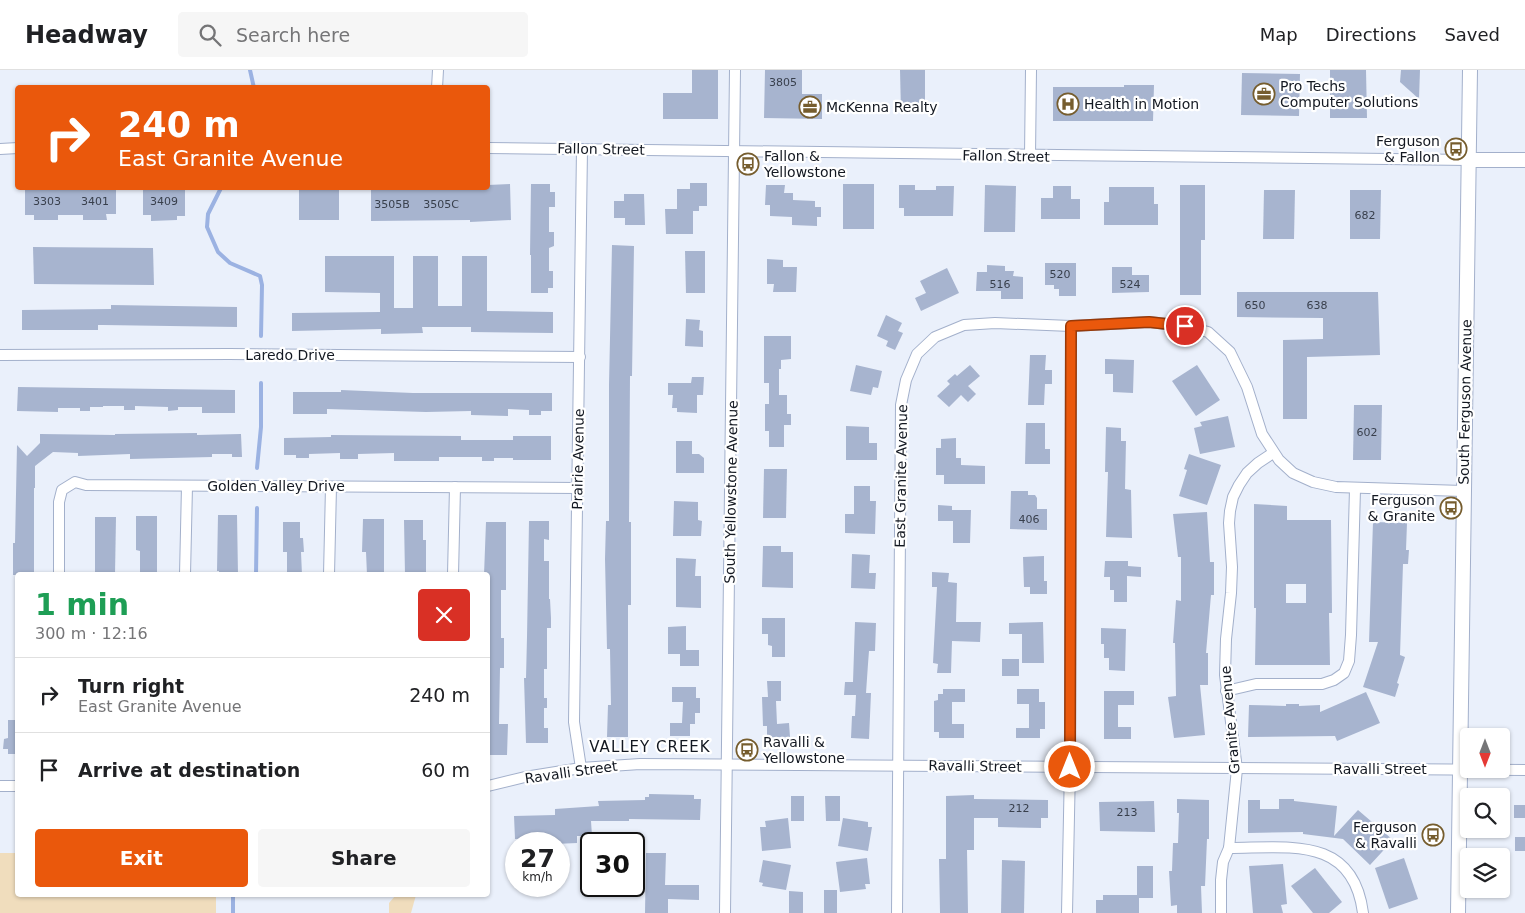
<!DOCTYPE html>
<meta charset="utf-8">
<style>
:root{--surface:#fff;--page:#f6f6f6;--text:#202124;--muted:#757577;--line:#e0e0e0;--accent:#ea580c}
body{margin:0;font-family:"DejaVu Sans",sans-serif;background:var(--page);color:var(--text);height:100vh;display:flex;flex-direction:column;font-size:19px;white-space:nowrap}
*{box-sizing:border-box;margin:0}
p{font-size:16px;color:var(--muted)}
.icon{flex:none;width:28px;height:28px;fill:none;stroke:currentColor;stroke-width:2;stroke-linecap:round;stroke-linejoin:round}
.map{position:relative;flex:1;overflow:hidden}
.panel{position:absolute;left:15px;top:502px;width:475px;height:325px;display:flex;flex-direction:column;background:var(--surface);border-radius:5px;box-shadow:0 1px 4px #0004}
.panel>*{flex:none}
.banner{position:absolute;left:15px;top:15px;width:475px;height:105px;border-radius:5px;box-shadow:0 1px 4px #0004;background:#ea580c;color:#fff;overflow:hidden}
.needle{width:32px;rotate:180deg}
.tools{position:absolute;left:1460px;top:658px;display:grid;gap:10px}
.tools a{display:grid;place-items:center;width:50px;height:50px;border-radius:5px;background:var(--surface);box-shadow:0 1px 4px #0004;font-size:25px}
.speed{position:absolute;left:505px;top:762px;display:flex;gap:10px;font-size:25px;font-weight:700;text-align:center}
.speed>*{display:grid;place-content:center;width:65px;height:65px;border-radius:50%;background:var(--surface);box-shadow:0 1px 4px #0004;line-height:1}
.speed small{font-size:12px;font-weight:400}
.speed .limit{border:2px solid #111;border-radius:8px;background:#fff;color:#111}
.pin{position:absolute;display:grid;place-items:center;width:42px;height:42px;color:#fff;margin:-21px;border:2px solid #fff;border-radius:50%;box-shadow:0 1px 5px #0007}
.me{position:absolute;width:55px;margin:-28px;rotate:0deg;stroke-linejoin:round;filter:drop-shadow(0 0 4px #0008)}
.turn{display:flex;align-items:center;gap:18px;height:105px;padding:0 20px;font-size:22px}
.turn .icon{width:65px;height:65px;stroke-width:2.5}
.turn b{display:block;font-size:35px;line-height:42px}
.round{display:grid;place-items:center;flex:none;width:52px;height:52px;border-radius:5px;background:var(--page)}
.summary{display:flex;align-items:center;justify-content:space-between;height:85px;padding:0 20px}
h1{font-size:30px;font-weight:600;line-height:38px;color:#1e9e55}
.cta{display:flex;gap:10px;margin-top:auto;padding:10px 20px}
.cta a{flex:1;height:58px;border-radius:5px;background:var(--accent);color:#fff;font-size:20px;font-weight:600;line-height:58px;text-align:center}
.cta a+a{background:var(--page);color:var(--text)}
ul{padding:0;list-style:none}
li{display:flex;align-items:center;gap:15px;height:75px;padding:0 20px;border-top:1px solid var(--line)}
li div{flex:1}
li b{display:block;font-size:19px}
li em{font-style:normal}
header{display:flex;align-items:center;gap:30px;box-sizing:border-box;height:70px;padding:0 25px;background:var(--surface);border-bottom:1px solid var(--line)}
header strong{font-size:24px}
nav{display:flex;gap:28px;margin-inline-start:auto;font-size:18px}
.search{width:350px;height:45px;background:var(--page);display:flex;align-items:center;gap:12px;box-sizing:border-box;padding:0 18px;border-radius:5px;color:var(--muted);font-size:19px}
.map>svg:first-child{display:block}
</style>
<header>
<strong>Headway</strong>
<div class="search"><svg class="icon" aria-label="search" viewBox="0 0 24 24"><circle cx="10" cy="10" r="6"/><path d="M15 15l6 6"/></svg>Search here</div>
<nav><a>Map</a><a>Directions</a><a>Saved</a></nav>
</header>
<div class="map">
<svg width="1525" height="843" viewBox="0 0 1525 843">
<rect width="100%" height="100%" fill="#eaf0fb"/>
<g fill="#f0ddbd">
<polygon points="0,783 17,783 18,825 216,825 216,843 0,843"/>
<polygon points="416,825 411,843 389,843 389,833 395,826"/>
</g>
<g fill="none" stroke-linecap="round" stroke-linejoin="round">
<g stroke="#9bb2e2" stroke-width="4">
<polyline points="250,0 254,18"/>
<polyline points="221,118 208,144 207,157 218,182 230,193 260,206 262,215 261,266"/>
<polyline points="257,398 261,357 261,313"/>
<polyline points="256,505 257,438"/>
<polyline points="233,843 233,825"/>
</g>
</g>
<g fill="#a7b4cf" fill-rule="evenodd">
<polygon points="692,0 718,0 718,49 663,49 663,23 692,23"/>
<polygon points="765,0 802,0 802,24 822,24 822,49 764,48"/>
<polygon points="900,0 925,0 925,42 901,42"/>
<polygon points="1330,0 1366,0 1367,48 1330,48"/>
<polygon points="1401,0 1420,0 1419,29 1400,12"/>
<polygon points="1242,3 1300,4 1299,46 1241,45"/>
<polygon points="1124,15 1154,15 1153,51 1053,51 1053,17 1124,17"/>
<polygon points="690,113 707,113 707,136 699,136 699,141 693,141 693,164 666,164 665,139 677,139 677,119 690,119"/>
<polygon points="510,114 511,150 470,152 470,150 371,151 371,118 488,118 488,115"/>
<polygon points="531,114 550,114 550,122 555,122 555,137 549,137 549,162 554,162 554,176 549,178 549,201 553,201 553,218 548,218 548,223 531,223 531,185 530,185"/>
<rect x="843" y="114" width="31" height="45"/>
<polygon points="766,115 785,115 784,123 793,123 793,130 815,131 815,137 821,137 821,147 817,147 817,156 792,155 792,147 770,146 770,135 765,135"/>
<polygon points="899,115 915,115 915,120 936,120 936,116 954,116 953,146 904,146 904,138 899,138"/>
<polygon points="985,115 1016,116 1015,162 984,162"/>
<polygon points="1180,115 1205,115 1205,170 1201,170 1201,225 1180,225"/>
<polygon points="1053,116 1071,116 1071,129 1080,129 1080,149 1041,149 1041,128 1053,128"/>
<polygon points="1109,117 1154,117 1154,134 1158,134 1158,155 1104,155 1104,132 1109,132"/>
<polygon points="25,118 116,118 116,144 106,144 107,150 83,150 83,145 58,145 58,150 34,150 34,145 25,145"/>
<polygon points="143,118 185,118 185,146 177,146 177,150 151,151 151,145 143,145"/>
<rect x="299" y="118" width="40" height="32"/>
<polygon points="1264,120 1295,120 1294,169 1263,169"/>
<polygon points="1350,120 1381,120 1380,169 1350,169"/>
<polygon points="624,124 644,124 645,155 625,155 625,148 614,148 614,131 624,131"/>
<polygon points="612,175 634,176 632,306 630,306 629,452 631,452 631,535 628,535 628,667 607,667 608,635 611,635 610,579 607,579 605,489 606,451 609,451 609,315"/>
<polygon points="33,177 153,178 154,215 34,214"/>
<polygon points="685,181 705,181 705,223 686,223"/>
<polygon points="325,186 394,186 394,238 413,238 413,186 438,186 438,236 462,236 462,186 487,186 487,241 553,242 553,263 471,262 471,257 422,257 423,263 381,264 381,259 292,261 292,243 380,242 380,223 325,222"/>
<polygon points="767,189 783,190 783,197 797,197 796,222 773,222 774,214 767,214"/>
<polygon points="1045,193 1076,193 1076,226 1059,226 1059,219 1054,219 1054,215 1045,215"/>
<polygon points="987,195 1005,196 1005,201 1014,201 1013,206 1023,207 1023,229 1001,229 1001,221 976,221 977,202 987,202"/>
<polygon points="1112,197 1132,197 1132,205 1149,205 1149,222 1112,223"/>
<polygon points="947,198 959,223 921,241 915,228 926,223 920,211"/>
<polygon points="1237,222 1378,222 1380,285 1307,287 1307,349 1283,349 1283,270 1323,269 1323,248 1237,247"/>
<polygon points="111,235 237,237 237,257 103,255 98,255 98,260 22,260 22,240 111,239"/>
<polygon points="886,245 902,253 898,261 903,263 895,280 886,276 888,271 877,266"/>
<polygon points="686,249 700,250 699,260 703,261 703,277 685,276"/>
<polygon points="764,266 791,266 791,289 781,290 781,299 779,299 779,325 787,325 787,344 791,344 791,355 784,355 784,377 769,377 769,361 765,361 765,334 769,334 769,313 764,313"/>
<polygon points="1030,285 1046,285 1045,300 1052,300 1052,314 1045,314 1044,335 1028,335"/>
<polygon points="1105,289 1134,290 1133,323 1113,322 1113,304 1105,304"/>
<polygon points="856,295 882,301 878,318 873,317 871,325 850,321"/>
<polygon points="970,295 980,306 968,316 976,324 968,332 961,325 949,337 937,326 950,314 947,311 955,304 957,306"/>
<polygon points="1197,295 1220,330 1196,346 1172,311"/>
<polygon points="692,307 704,307 703,325 697,325 697,343 677,342 677,338 672,338 673,325 668,325 668,313 691,313"/>
<polygon points="18,317 235,320 235,343 202,343 202,337 178,337 178,340 168,341 168,337 135,336 135,340 124,340 124,336 103,336 103,337 90,337 90,341 80,341 80,338 58,338 58,342 17,341"/>
<polygon points="341,320 413,323 552,323 552,341 541,341 541,345 529,345 529,340 508,339 508,346 471,345 471,341 426,342 327,339 327,344 293,344 293,322 341,322"/>
<polygon points="1354,335 1382,335 1381,390 1353,390"/>
<polygon points="1228,346 1235,377 1200,384 1194,358 1202,356 1200,352"/>
<polygon points="1026,353 1045,353 1045,379 1050,379 1050,394 1025,394"/>
<polygon points="846,356 869,357 869,373 877,373 877,390 846,390"/>
<polygon points="1106,357 1121,358 1121,371 1126,371 1125,419 1131,420 1132,468 1106,467 1108,402 1105,402"/>
<polygon points="197,363 197,365 241,364 242,387 232,387 232,384 212,384 212,387 130,389 130,384 78,386 78,383 53,382 35,396 35,418 34,418 34,505 13,505 13,473 15,473 17,375 27,386 40,373 40,364 115,365 115,364"/>
<polygon points="331,365 461,366 461,370 513,370 513,366 551,366 551,390 513,390 513,388 494,388 494,391 482,391 482,387 439,387 439,391 394,391 394,383 358,384 358,389 340,389 340,383 309,384 309,388 296,388 296,385 284,385 284,368 331,367"/>
<polygon points="956,368 956,388 961,388 961,395 985,396 985,414 944,414 944,405 936,405 936,378 941,378 941,369"/>
<polygon points="676,371 692,371 692,384 699,384 704,388 704,403 676,403"/>
<polygon points="1189,384 1221,395 1207,435 1179,426 1187,400 1184,399"/>
<polygon points="764,399 787,399 786,448 763,448"/>
<polygon points="854,416 870,416 870,431 876,431 875,464 845,463 845,444 854,444"/>
<polygon points="1011,421 1028,421 1028,425 1035,425 1037,428 1037,439 1047,439 1047,460 1010,459"/>
<polygon points="674,431 698,432 698,450 702,451 701,466 673,466"/>
<path d="M1254,434l33,2v14h44l1,93h-3l1,52h-75l1,-57h-2zM1286,514h20v19h-20z"/>
<polygon points="938,435 952,436 952,440 971,440 970,473 953,473 953,451 938,451"/>
<polygon points="1207,442 1210,492 1214,492 1214,525 1211,525 1206,583 1208,583 1208,615 1200,615 1205,665 1174,668 1168,627 1176,626 1175,573 1173,573 1176,530 1181,531 1181,487 1178,487 1173,444"/>
<polygon points="218,445 237,445 238,505 219,505 219,501 217,501"/>
<polygon points="136,446 157,446 157,505 140,505 140,481 136,480"/>
<polygon points="95,447 116,447 115,505 95,505"/>
<polygon points="363,449 384,449 384,505 367,505 366,482 362,482"/>
<polygon points="404,450 423,450 423,470 426,470 426,505 405,505"/>
<polygon points="529,451 549,451 549,470 544,469 544,491 549,491 549,529 550,529 551,548 551,558 547,558 547,599 544,599 544,628 547,628 547,638 544,638 544,658 548,658 548,673 526,673 524,608 526,608 527,567"/>
<polygon points="283,452 300,452 300,468 303,468 304,482 301,482 302,505 287,505 287,482 283,482"/>
<polygon points="486,452 506,452 506,520 501,520 501,568 504,568 504,598 500,598 499,654 508,654 507,685 488,685 488,505 484,505"/>
<polygon points="1373,452 1407,453 1406,480 1409,480 1408,494 1403,494 1400,585 1405,587 1397,613 1399,614 1395,627 1363,617 1378,572 1369,572"/>
<polygon points="763,476 781,476 781,482 793,482 793,518 762,517"/>
<polygon points="852,484 870,485 869,503 876,503 875,519 851,518"/>
<polygon points="1044,486 1044,511 1047,511 1047,524 1030,524 1030,517 1024,517 1023,487"/>
<polygon points="676,488 696,489 695,506 701,506 701,538 676,537"/>
<polygon points="1105,491 1128,491 1128,496 1141,497 1141,507 1127,506 1127,532 1114,532 1114,520 1110,520 1110,507 1104,507"/>
<polygon points="932,502 949,503 948,512 957,513 956,552 981,552 980,572 952,571 951,603 937,603 938,594 933,593 937,517 932,517"/>
<polygon points="762,548 785,548 785,587 772,587 772,576 768,575 768,564 762,564"/>
<polygon points="855,552 876,553 875,581 869,581 868,594 866,623 871,623 869,669 851,668 852,646 855,646 856,625 844,625 845,612 853,612"/>
<polygon points="1043,552 1044,593 1022,593 1022,564 1009,564 1009,553"/>
<polygon points="686,556 686,580 699,580 699,596 680,596 680,584 668,584 668,557"/>
<polygon points="1101,558 1126,559 1125,601 1109,600 1109,588 1104,588 1104,574 1101,574"/>
<rect x="1002" y="589" width="17" height="17"/>
<polygon points="767,611 781,611 781,631 776,631 777,654 789,653 790,667 767,668 767,656 763,656 762,627 768,627"/>
<polygon points="672,617 696,617 696,628 700,628 700,643 695,643 695,654 690,654 690,666 670,666 670,653 682,653 683,632 672,632"/>
<polygon points="943,619 965,619 965,632 952,632 952,654 964,654 964,668 939,668 939,662 934,662 934,631 938,630 938,624 943,624"/>
<polygon points="1017,619 1039,619 1039,632 1045,632 1045,659 1040,659 1040,668 1016,668 1016,658 1029,658 1029,634 1017,634"/>
<polygon points="1104,621 1134,621 1134,635 1118,635 1118,657 1131,657 1131,669 1104,669"/>
<polygon points="1366,622 1380,653 1337,671 1335,666 1248,667 1249,635 1286,636 1286,634 1299,634 1299,636 1320,635 1320,642"/>
<polygon points="8,650 18,650 18,684 8,684 8,679 3,679 4,669 8,668"/>
<polygon points="649,724 694,725 694,729 701,729 700,750 629,749 629,751 591,751 592,766 577,766 577,773 555,774 555,771 536,771 535,768 515,769 514,746 555,745 555,739 599,736 598,731 645,730 645,727 649,727"/>
<polygon points="974,725 974,729 1048,730 1048,748 1041,748 1041,758 998,757 998,748 974,748 974,780 967,780 968,843 940,843 939,789 946,789 946,726"/>
<rect x="791" y="726" width="13" height="25"/>
<polygon points="825,726 840,726 840,751 826,751"/>
<polygon points="1177,729 1209,730 1209,769 1207,769 1205,816 1201,816 1202,843 1177,843 1177,835 1171,836 1169,801 1172,801 1173,773 1178,773 1179,743 1177,743"/>
<polygon points="1279,729 1294,729 1294,731 1337,736 1334,766 1358,740 1393,770 1370,795 1343,769 1303,764 1303,762 1248,763 1248,730 1260,730 1260,739 1279,739"/>
<polygon points="1154,731 1155,762 1100,761 1099,732"/>
<rect x="1514" y="735" width="11" height="13"/>
<polygon points="788,748 791,778 762,781 760,757 766,757 765,751"/>
<polygon points="843,748 868,752 868,757 872,757 868,781 838,776"/>
<rect x="1515" y="767" width="10" height="14"/>
<polygon points="646,783 666,783 665,815 699,815 699,830 668,829 668,843 645,843"/>
<polygon points="867,788 870,814 865,814 866,819 840,822 836,792"/>
<polygon points="1404,788 1418,829 1389,839 1375,798"/>
<polygon points="763,790 791,795 786,820 762,816 763,813 759,812"/>
<polygon points="1002,790 1025,791 1024,843 1001,843"/>
<polygon points="1283,794 1287,834 1281,835 1283,843 1253,843 1249,796"/>
<polygon points="1137,796 1153,796 1153,828 1139,828 1139,843 1096,843 1096,830 1103,830 1103,825 1137,825"/>
<polygon points="1315,798 1342,832 1329,843 1313,843 1291,816"/>
<rect x="824" y="820" width="13" height="23"/>
<polygon points="789,821 803,822 803,843 789,843"/>
</g>
<g fill="none" stroke-linecap="round" stroke-linejoin="round">
<g stroke="#a3b0cb" stroke-width="12">
<g id="street">
<polyline points="437,18 438,0"/>
<polyline points="488,78 1468,90"/>
<polyline points="0,79 18,78"/>
<polyline points="1030,86 1031,0"/>
<polyline points="0,285 229,284 580,287"/>
<polyline points="59,505 59,432 62,420 75,412 86,415 578,418"/>
<polyline points="185,505 187,416"/>
<polyline points="329,505 331,417"/>
<polyline points="453,505 455,417"/>
<polyline points="1226,621 1256,614 1322,614 1334,610 1344,603 1349,591 1351,565 1355,419"/>
<polyline points="581,698 574,652 582,79"/>
<polyline points="0,716 18,716"/>
<polyline points="488,716 525,707 581,698 640,694 1525,700"/>
<path d="M1229,778c59,0 124,-13 134,65"/>
<polyline points="725,843 735,0"/>
<polyline points="897,843 901,335 906,310 917,284 935,267 964,255 995,253 1071,256 1149,252 1185,256 1208,262 1230,282 1247,317 1262,364 1279,390 1293,403 1313,412 1336,417 1463,421"/>
<polyline points="1067,843 1070,697 1071,256"/>
<polyline points="1221,843 1221,810 1223,792 1229,778 1237,699 1225,605 1226,569 1231,523 1232,497 1229,453 1230,441 1233,427 1239,415 1247,403 1258,393 1273,383"/>
</g>
</g>
<g stroke="#a3b0cb" stroke-width="16">
<g id="secondary">
<polyline points="1468,90 1525,90"/>
<polyline points="1458,843 1470,0"/>
</g>
</g>
<use href="#street" stroke="#fff" stroke-width="10"/>
<use href="#secondary" stroke="#fff" stroke-width="14"/>
</g>
<g fill="none" stroke-linecap="round" stroke-linejoin="round">
<g stroke="#983908" stroke-width="12">
<polyline id="route" points="1070,697 1071,256 1149,252 1185,256"/>
</g>
<use href="#route" stroke="#ea580c" stroke-width="9"/>
</g>
<defs>
<g id="office-ring" transform="scale(1.125)"><circle r="9.5" fill="#fff" stroke="#765d2e" stroke-width="1.5"/><path d="M-6-3h4V-5.5h4V-3h4V5H-6ZM-1-4.5V-3h2v-1.5ZM-6 0V1H6V0Z" fill="#765d2e"/></g>
<g id="hospital-ring" transform="scale(1.125)"><circle r="9.5" fill="#fff" stroke="#765d2e" stroke-width="1.5"/><path d="M-5-5h3v3.5h4V-5h3V5h-3V1.5h-4V5h-3Z" fill="#765d2e"/></g>
<g id="bus-ring" transform="scale(1.125)"><circle r="9.5" fill="#fff" stroke="#765d2e" stroke-width="1.5"/><path d="M-5-6H5V4H4V6H2V4H-2V6H-4V4H-5ZM-3.5-4V0h7V-4ZM-3.5 1.2v1.5H-2V1.2ZM2 1.2v1.5H3.5V1.2Z" fill="#765d2e"/></g>
</defs>
<g fill-rule="evenodd">
<use href="#office-ring" x="1264" y="24"/>
<use href="#hospital-ring" x="1068" y="34"/>
<use href="#office-ring" x="810" y="37"/>
<use href="#bus-ring" x="1456" y="79"/>
<use href="#bus-ring" x="748" y="94"/>
<use href="#bus-ring" x="1451" y="438"/>
<use href="#bus-ring" x="747" y="680"/>
<use href="#bus-ring" x="1433" y="765"/>
</g>
<g text-anchor="middle" dominant-baseline="central" stroke-width="4.5" stroke-linejoin="round" paint-order="stroke">
<g font-size="11" fill="#383f4c">
<text x="783" y="12">3805</text>
<text x="47" y="131">3303</text>
<text x="95" y="131">3401</text>
<text x="164" y="131">3409</text>
<text x="392" y="134">3505B</text>
<text x="441" y="134">3505C</text>
<text x="1365" y="145">682</text>
<text x="1060" y="204">520</text>
<text x="1000" y="214">516</text>
<text x="1130" y="214">524</text>
<text x="1255" y="235">650</text>
<text x="1317" y="235">638</text>
<text x="1367" y="362">602</text>
<text x="1029" y="449">406</text>
<text x="1019" y="738">212</text>
<text x="1127" y="742">213</text>
</g>
<g font-size="14" fill="#131821" stroke="#fff" text-anchor="start">
<text x="1280" y="16">Pro Techs<tspan x="1280" dy="16">Computer Solutions</tspan></text>
<text x="1084" y="34">Health in Motion</text>
<text x="826" y="37">McKenna Realty</text>
<text x="1440" y="71" text-anchor="end">Ferguson<tspan x="1440" dy="16">&amp; Fallon</tspan></text>
<text x="764" y="86">Fallon &amp;<tspan x="764" dy="16">Yellowstone</tspan></text>
<text x="1435" y="430" text-anchor="end">Ferguson<tspan x="1435" dy="16">&amp; Granite</tspan></text>
<text x="763" y="672">Ravalli &amp;<tspan x="763" dy="16">Yellowstone</tspan></text>
<text x="1417" y="757" text-anchor="end">Ferguson<tspan x="1417" dy="16">&amp; Ravalli</tspan></text>
</g>
<g font-size="14" fill="#131821" stroke="#fff">
<text transform="translate(601 79) rotate(1)">Fallon Street</text>
<text transform="translate(1006 86) rotate(1)">Fallon Street</text>
<text x="290" y="285">Laredo Drive</text>
<text transform="translate(1465 332) rotate(-89)">South Ferguson Avenue</text>
<text transform="translate(578 389) rotate(-89)">Prairie Avenue</text>
<text transform="translate(901 406) rotate(-89)">East Granite Avenue</text>
<text x="276" y="416">Golden Valley Drive</text>
<text transform="translate(731 422) rotate(-89)">South Yellowstone Avenue</text>
<text transform="translate(1230 650) rotate(-95)">Granite Avenue</text>
<text transform="translate(975 696) rotate(1)">Ravalli Street</text>
<text x="1380" y="699">Ravalli Street</text>
<text transform="translate(571 702) rotate(-8)">Ravalli Street</text>
</g>
<g font-size="15" letter-spacing="1" fill="#131821" stroke="#fff">
<text x="650" y="677">VALLEY CREEK</text>
</g>
</g>
</svg>
<div class="tools">
<a><svg class="needle" viewBox="-14 -14 28 28"><path d="M0-13l5 13h-10z" fill="#e53935"/><path d="M0 13l5-13h-10z" fill="#757577"/></svg></a>
<a><svg class="icon" aria-label="search" viewBox="0 0 24 24"><circle cx="10" cy="10" r="6"/><path d="M15 15l6 6"/></svg></a>
<a><svg class="icon" aria-label="layers" viewBox="0 0 24 24"><path d="M12 4l9 5-9 5-9-5zM3 14l9 5 9-5"/></svg></a>
</div>
<div class="speed"><div>27<small>km/h</small></div><div class="limit">30</div></div>
<div class="pin" style="left:1185px;top:256px;background:#d93025"><svg class="icon" aria-label="arrive" viewBox="0 0 24 24"><path d="M6 21V4h12l-3 4 3 4H6"/></svg></div>
<svg class="me" style="left:1070px;top:697px" viewBox="-20 -20 40 40"><circle r="17" fill="#ea580c" stroke="#fff" stroke-width="3"/><path d="M0-11L8 9 0 5-8 9z" fill="#fff"/></svg>
<div class="banner">
<div class="turn"><svg class="icon" aria-label="right" viewBox="0 0 24 24"><path d="M7 20v-9h11M14 6l5 5-5 5"/></svg><div><b>240 m</b>East Granite Avenue</div></div>
</div>
<section class="panel">
<div class="summary"><div><h1>1 min</h1><p>300 m · 12:16</p></div><a class="round" style="background:#d93025;color:#fff"><svg class="icon" aria-label="close" viewBox="0 0 24 24"><path d="M6 6l12 12M18 6L6 18"/></svg></a></div>
<ul>
<li><svg class="icon" aria-label="right" viewBox="0 0 24 24"><path d="M7 20v-9h11M14 6l5 5-5 5"/></svg><div><b>Turn right</b><p>East Granite Avenue</p></div><em>240 m</em></li>
<li><svg class="icon" aria-label="arrive" viewBox="0 0 24 24"><path d="M6 21V4h12l-3 4 3 4H6"/></svg><div><b>Arrive at destination</b></div><em>60 m</em></li>
</ul>
<div class="cta"><a>Exit</a><a>Share</a></div>
</section>
</div>
